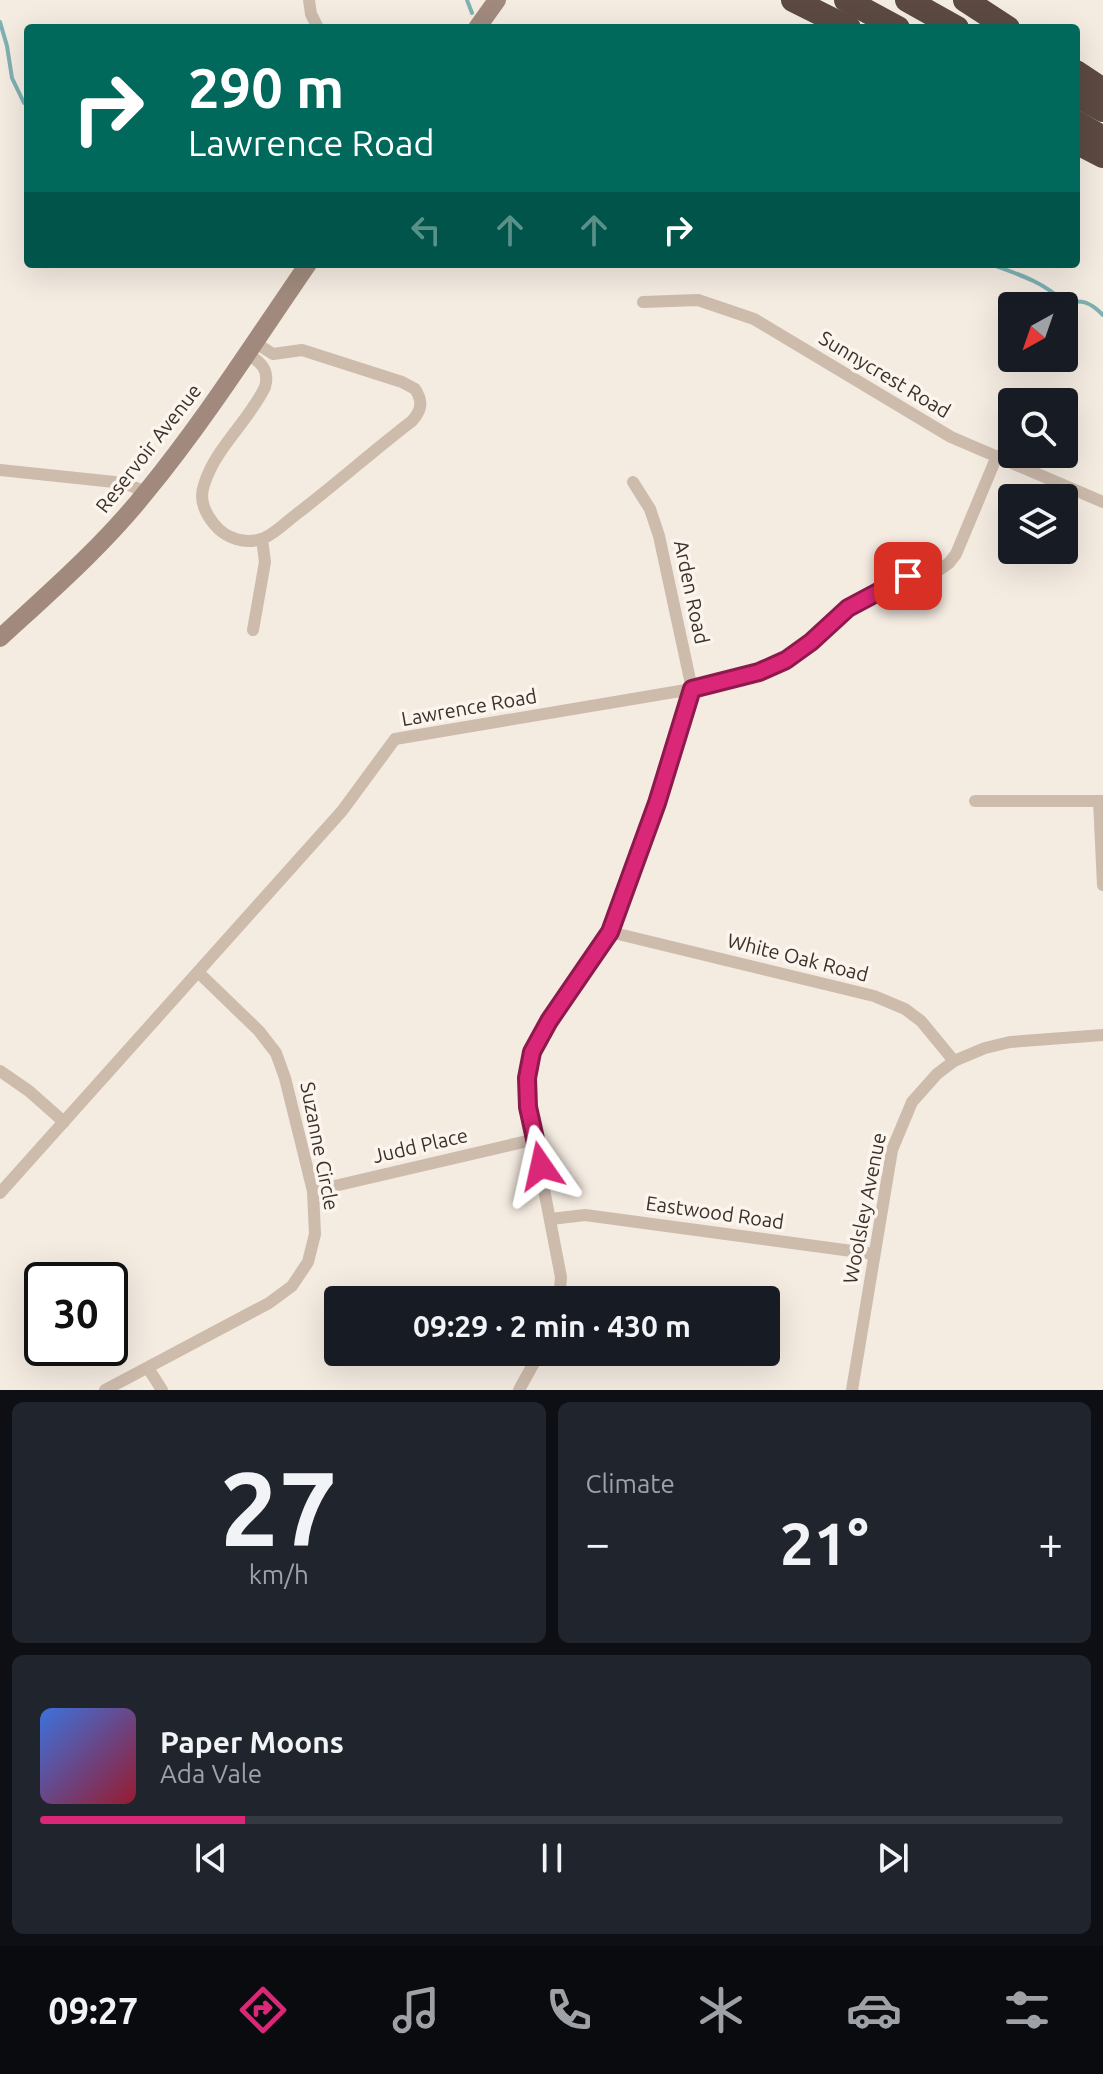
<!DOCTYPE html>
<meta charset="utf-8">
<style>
:root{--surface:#171b24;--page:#20242c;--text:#f1f3f6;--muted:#9ea1a6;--line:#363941;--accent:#db2777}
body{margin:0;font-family:Ubuntu,sans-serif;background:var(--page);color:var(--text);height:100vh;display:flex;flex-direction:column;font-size:30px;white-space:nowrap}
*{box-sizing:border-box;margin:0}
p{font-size:26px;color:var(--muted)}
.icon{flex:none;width:44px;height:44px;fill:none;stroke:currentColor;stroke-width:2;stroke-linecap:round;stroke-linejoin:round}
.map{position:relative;height:1390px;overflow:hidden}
.details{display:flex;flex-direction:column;gap:12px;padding:12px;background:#0d0f14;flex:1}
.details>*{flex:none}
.top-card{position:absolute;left:24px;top:24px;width:1056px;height:244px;border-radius:8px;box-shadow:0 8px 32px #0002;background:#00695c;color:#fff;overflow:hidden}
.needle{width:52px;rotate:220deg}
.fabs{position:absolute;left:998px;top:292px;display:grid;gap:16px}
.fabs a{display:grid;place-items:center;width:80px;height:80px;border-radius:8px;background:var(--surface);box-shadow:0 8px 32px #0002;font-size:40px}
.speed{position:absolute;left:24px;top:1262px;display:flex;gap:16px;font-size:40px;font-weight:700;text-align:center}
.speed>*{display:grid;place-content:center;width:104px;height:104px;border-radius:50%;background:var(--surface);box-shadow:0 8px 32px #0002;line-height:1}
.speed .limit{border:4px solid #111;border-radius:12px;background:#fff;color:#111}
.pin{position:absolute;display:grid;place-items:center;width:68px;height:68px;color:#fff;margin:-34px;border-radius:16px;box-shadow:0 4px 12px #0006}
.me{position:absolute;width:88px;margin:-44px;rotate:349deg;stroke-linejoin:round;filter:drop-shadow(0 0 6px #0008)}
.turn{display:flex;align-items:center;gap:28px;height:168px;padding:0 32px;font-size:36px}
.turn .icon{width:104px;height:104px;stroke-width:2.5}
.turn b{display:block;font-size:56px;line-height:68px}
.lanes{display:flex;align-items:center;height:76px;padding:0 32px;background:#0003;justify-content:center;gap:40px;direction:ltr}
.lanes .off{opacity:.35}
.big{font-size:60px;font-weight:700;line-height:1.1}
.details .widget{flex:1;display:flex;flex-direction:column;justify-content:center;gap:12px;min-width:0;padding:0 28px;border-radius:12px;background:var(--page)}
.details .dial{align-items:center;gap:0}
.dial b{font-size:104px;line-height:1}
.song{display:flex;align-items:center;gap:24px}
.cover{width:96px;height:96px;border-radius:12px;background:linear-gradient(135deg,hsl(220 70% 55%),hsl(350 70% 35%))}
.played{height:8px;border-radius:4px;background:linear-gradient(90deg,var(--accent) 20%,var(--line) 20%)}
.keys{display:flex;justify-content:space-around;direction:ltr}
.heat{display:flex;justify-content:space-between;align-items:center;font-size:44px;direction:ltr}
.details .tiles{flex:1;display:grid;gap:12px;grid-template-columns:1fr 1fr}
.widget:last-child{grid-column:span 2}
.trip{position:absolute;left:324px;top:1286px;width:456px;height:80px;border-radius:8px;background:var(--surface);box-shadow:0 8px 32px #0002;font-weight:700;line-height:80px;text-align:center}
.tabs{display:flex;height:128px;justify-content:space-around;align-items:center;background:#090b0e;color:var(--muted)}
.tabs .icon{width:56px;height:56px}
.tabs .active{color:var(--accent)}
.tabs b{font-size:36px;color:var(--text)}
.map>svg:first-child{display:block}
</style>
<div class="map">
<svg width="1103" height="1390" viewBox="0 0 1103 1390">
<rect width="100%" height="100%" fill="#f4ebe1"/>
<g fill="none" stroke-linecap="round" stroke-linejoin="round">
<g stroke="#7fb0b2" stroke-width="4">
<polyline points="467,0 472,13"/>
<polyline points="0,22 7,46 12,78 24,103"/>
<path d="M990,264C1018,274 1044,282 1065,303C1082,299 1090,302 1103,315"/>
</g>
<g stroke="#cdbbac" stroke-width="12">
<polyline points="309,0 311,14 318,28"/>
<polyline points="643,302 698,300 754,319 951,437 1103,502"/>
<path d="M247,353C260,362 270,369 265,387C249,421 215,448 204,485C199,499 205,513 214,524C226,539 246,545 264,538C276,533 287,521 298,513C337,483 373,451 412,421C422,410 423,401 415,389L402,382L302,350L273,354L254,342"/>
<polyline points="0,470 124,483 146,492"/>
<polyline points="253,630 265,562 262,539"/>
<polyline points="975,801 1103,801"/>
<polyline points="1099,801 1103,885"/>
<polyline points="610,932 874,996 905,1009 921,1021 954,1061"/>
<polyline points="0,1071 29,1091 64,1122"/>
<polyline points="313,1191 536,1139"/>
<polyline points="0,1193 342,811 395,739 692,689 759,672 786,660 811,642 848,608 908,576 939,570 949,563 956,554 997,456"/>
<polyline points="551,1219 585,1215 874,1254"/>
<polyline points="559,1300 561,1277 528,1107 527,1078 532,1052 549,1021 610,932 657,803 692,689 659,536 650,509 633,482"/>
<polyline points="148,1368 162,1390"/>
<polyline points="105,1390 269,1303 292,1286 308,1262 315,1234 313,1191 285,1078 276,1053 259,1031 198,972"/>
<polyline points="519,1390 540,1352"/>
<polyline points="852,1390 892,1150 912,1102 937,1074 954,1061 985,1048 1010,1042 1103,1035"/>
</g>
<g stroke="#a18a7d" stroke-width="18">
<polyline points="477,28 497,0"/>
<path d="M0,638C50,592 103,546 146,492C205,420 255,341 308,264"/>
</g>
<g stroke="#5c4a42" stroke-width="24">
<polyline points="793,0 849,28"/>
<polyline points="846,0 898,28"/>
<polyline points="907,0 957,28"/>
<polyline points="965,0 1008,28"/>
<polyline points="1076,72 1103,90"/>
<polyline points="1076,95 1103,110"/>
<polyline points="1076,122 1103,138"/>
<polyline points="1076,142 1103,156"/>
</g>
</g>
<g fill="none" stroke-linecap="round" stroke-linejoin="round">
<g stroke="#8e194d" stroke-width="20">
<polyline id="route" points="541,1166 528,1107 527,1078 532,1052 549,1021 610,932 657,803 692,689 759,672 786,660 811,642 848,608 908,576"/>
</g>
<use href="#route" stroke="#db2777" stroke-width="14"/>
</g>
<g text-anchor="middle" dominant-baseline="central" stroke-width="7" stroke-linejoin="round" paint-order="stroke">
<g font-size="20" fill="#3b302b" stroke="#fbf5ee">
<text transform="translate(885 374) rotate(31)">Sunnycrest Road</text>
<text transform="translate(148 448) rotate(-52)">Reservoir Avenue</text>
<text transform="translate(692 592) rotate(78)">Arden Road</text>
<text transform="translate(469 707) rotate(-10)">Lawrence Road</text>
<text transform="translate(798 957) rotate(14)">White Oak Road</text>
<text transform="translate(420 1145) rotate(-13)">Judd Place</text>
<text transform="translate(320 1146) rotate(79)">Suzanne Circle</text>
<text transform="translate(864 1208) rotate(-79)">Woolsley Avenue</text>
<text transform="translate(715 1212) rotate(8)">Eastwood Road</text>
</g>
</g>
</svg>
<div class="fabs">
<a><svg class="needle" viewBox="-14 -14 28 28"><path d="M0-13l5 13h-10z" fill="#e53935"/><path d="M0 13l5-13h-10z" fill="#9ea1a6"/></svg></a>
<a><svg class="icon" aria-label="search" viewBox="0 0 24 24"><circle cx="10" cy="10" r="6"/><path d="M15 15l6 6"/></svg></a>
<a><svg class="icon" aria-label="layers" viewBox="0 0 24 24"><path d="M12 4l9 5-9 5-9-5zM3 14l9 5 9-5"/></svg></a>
</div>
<div class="speed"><div class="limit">30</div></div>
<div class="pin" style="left:908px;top:576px;background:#d93025"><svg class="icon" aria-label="arrive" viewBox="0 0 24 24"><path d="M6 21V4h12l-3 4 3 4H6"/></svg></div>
<svg class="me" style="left:541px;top:1166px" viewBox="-20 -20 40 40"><path d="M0-17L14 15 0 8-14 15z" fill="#db2777" stroke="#fff" stroke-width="4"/></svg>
<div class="trip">09:29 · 2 min · 430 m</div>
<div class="top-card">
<div class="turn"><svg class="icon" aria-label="right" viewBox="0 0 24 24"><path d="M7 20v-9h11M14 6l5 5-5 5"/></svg><div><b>290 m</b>Lawrence Road</div></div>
<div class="lanes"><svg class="icon off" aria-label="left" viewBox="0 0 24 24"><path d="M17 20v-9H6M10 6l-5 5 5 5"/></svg><svg class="icon off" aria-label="ahead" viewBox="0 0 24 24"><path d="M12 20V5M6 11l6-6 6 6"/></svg><svg class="icon off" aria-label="ahead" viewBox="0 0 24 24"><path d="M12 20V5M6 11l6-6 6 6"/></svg><svg class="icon" aria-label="right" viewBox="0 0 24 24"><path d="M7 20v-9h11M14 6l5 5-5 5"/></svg></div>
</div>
</div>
<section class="details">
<div class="tiles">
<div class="widget dial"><b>27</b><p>km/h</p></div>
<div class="widget"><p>Climate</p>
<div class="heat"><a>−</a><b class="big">21°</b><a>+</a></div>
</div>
<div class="widget">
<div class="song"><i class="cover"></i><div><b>Paper Moons</b><p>Ada Vale</p></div></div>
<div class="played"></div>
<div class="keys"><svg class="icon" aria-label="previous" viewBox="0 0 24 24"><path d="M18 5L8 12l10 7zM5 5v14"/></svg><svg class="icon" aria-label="pause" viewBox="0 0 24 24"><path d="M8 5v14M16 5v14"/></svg><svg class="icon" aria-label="next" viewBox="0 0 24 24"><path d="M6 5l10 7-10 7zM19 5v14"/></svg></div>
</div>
</div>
</section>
<nav class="tabs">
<b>09:27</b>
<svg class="icon active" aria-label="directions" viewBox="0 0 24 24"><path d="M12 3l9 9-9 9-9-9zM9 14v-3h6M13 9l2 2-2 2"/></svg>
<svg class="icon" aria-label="music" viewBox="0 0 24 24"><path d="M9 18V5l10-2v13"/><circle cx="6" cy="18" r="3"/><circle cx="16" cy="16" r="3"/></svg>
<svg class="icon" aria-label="phone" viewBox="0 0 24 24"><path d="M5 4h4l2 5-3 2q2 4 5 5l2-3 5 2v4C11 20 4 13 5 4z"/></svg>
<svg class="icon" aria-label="climate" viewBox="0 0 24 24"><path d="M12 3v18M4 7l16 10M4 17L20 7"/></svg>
<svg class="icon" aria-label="car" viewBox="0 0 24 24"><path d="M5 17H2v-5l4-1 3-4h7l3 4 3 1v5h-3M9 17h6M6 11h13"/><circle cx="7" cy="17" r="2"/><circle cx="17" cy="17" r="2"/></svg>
<svg class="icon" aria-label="filters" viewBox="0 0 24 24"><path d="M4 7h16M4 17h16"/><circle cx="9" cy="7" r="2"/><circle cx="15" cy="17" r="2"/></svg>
</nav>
